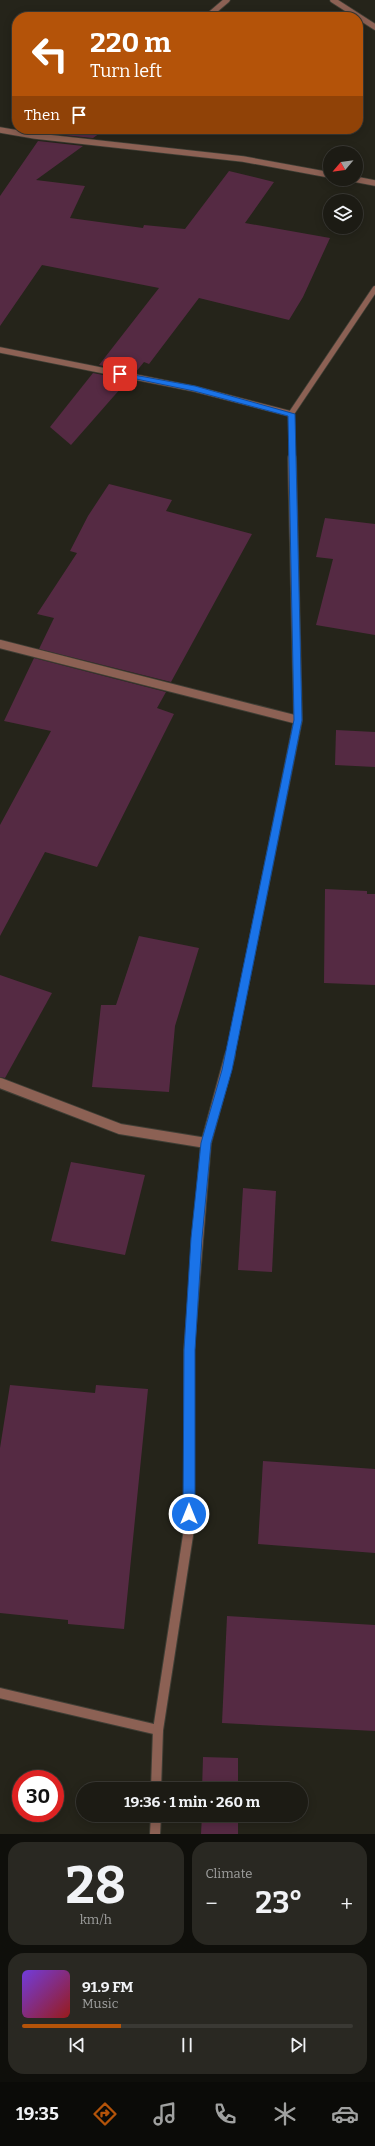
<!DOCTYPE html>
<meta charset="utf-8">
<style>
:root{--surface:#1c1b14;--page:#292822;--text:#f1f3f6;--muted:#a0a1a0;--line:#3a3934;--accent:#b45309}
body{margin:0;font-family:Bitter,serif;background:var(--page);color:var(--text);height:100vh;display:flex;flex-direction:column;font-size:15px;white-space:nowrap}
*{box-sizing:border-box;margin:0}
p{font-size:13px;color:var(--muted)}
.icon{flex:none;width:22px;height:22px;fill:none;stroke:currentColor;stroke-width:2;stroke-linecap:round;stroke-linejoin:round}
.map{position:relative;height:1834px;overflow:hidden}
.drawer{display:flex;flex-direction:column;gap:8px;padding:8px;background:#0f0f0b;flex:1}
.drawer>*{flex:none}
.top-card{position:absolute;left:12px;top:12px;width:351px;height:122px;border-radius:16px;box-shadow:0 2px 10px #0003,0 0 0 1px var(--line);background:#b45309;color:#fff;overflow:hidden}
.needle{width:26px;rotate:241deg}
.tools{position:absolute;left:323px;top:146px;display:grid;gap:8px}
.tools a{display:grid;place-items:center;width:40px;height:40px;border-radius:50%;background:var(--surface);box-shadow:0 2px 10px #0003,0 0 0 1px var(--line);font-size:20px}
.speed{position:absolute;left:12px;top:1770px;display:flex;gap:8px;font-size:20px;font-weight:700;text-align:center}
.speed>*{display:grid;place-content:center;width:52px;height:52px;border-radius:50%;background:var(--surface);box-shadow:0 2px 10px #0003,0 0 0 1px var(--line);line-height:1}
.speed .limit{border:6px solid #d22;background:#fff;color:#111}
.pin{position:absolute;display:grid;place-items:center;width:34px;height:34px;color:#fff;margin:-17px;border-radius:8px;box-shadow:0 2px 6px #0006}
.me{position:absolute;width:44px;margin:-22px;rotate:0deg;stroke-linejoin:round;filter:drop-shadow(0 0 3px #0008)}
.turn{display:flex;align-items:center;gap:14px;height:84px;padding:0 12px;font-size:18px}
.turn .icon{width:52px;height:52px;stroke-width:2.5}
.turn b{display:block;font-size:28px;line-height:34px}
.then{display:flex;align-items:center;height:38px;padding:0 12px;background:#0003;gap:8px;font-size:15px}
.big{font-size:30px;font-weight:700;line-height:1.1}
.drawer .tile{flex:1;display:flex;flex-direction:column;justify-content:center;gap:6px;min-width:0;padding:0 14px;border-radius:16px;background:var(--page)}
.drawer .dial{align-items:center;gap:0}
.dial b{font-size:52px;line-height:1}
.song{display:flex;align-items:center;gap:12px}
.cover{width:48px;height:48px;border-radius:6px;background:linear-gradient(135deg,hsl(260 70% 55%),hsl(0 70% 35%))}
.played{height:4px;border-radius:2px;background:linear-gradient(90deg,var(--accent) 30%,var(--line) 30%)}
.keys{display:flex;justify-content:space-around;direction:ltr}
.heat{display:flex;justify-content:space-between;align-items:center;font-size:22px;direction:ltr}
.drawer .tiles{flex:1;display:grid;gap:8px;grid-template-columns:1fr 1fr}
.tile:last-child{grid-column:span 2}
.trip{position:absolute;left:76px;top:1782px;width:232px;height:40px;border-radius:20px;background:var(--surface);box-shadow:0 2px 10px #0003,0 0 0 1px var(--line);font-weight:700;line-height:40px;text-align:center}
.dock{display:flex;height:64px;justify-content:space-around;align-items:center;background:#0b0b08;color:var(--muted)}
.dock .icon{width:28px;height:28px}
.dock .current{color:var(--accent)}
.dock b{font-size:18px;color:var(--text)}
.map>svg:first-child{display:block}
</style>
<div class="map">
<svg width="375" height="1834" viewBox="0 0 375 1834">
<rect width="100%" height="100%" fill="#25241a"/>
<g fill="#552a43">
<polygon points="46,129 106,129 93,138 43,133"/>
<polygon points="38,141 83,146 36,180 85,186 70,218 143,228 144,225 185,229 229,171 274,182 245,223 330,238 303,297 289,320 199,298 149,364 144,362 135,373 99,365 159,288 42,265 0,326 0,196"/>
<polygon points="93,373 128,380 71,445 50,427"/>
<polygon points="109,484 172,500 166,511 252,534 171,682 39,649 54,618 37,614 77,553 70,551 88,516"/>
<polygon points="325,518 375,524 375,635 316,625 333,559 316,557"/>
<polygon points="34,658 166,692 157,708 174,714 97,867 45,852 0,936 0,825 51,731 4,721"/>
<polygon points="336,730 375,732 375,767 335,765"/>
<polygon points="325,889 367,891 367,894 375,894 375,985 324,983"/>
<polygon points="139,936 199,948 175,1026 169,1092 92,1087 101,1005 116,1005"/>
<polygon points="0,975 52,993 5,1078 0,1077"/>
<polygon points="71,1162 145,1175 125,1255 51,1241"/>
<polygon points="243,1188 276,1191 272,1272 238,1270"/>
<polygon points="10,1385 95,1393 96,1385 148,1389 124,1629 68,1624 68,1620 0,1613 0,1448"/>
<polygon points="263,1461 375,1469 375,1553 258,1544"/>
<polygon points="227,1616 375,1625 375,1731 222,1723"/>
<polygon points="203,1757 238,1758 238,1789 202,1789"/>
<polygon points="202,1815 238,1815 238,1834 201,1834"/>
</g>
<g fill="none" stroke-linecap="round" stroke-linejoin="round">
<g stroke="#3f3e35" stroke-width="7">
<g id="minor-far2">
<polyline points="333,0 375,27"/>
<polyline points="207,17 227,0"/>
<polyline points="0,130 35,136 243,159 330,175"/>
<polyline points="354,179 375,183"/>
<polyline points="0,350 195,389 291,414"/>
<polyline points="292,459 291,414 375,289"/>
</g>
</g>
<g stroke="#3f3e35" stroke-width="10">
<g id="minor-far1">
<polyline points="0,644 298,720"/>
<polyline points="230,1056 298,720 292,458"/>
</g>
</g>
<g stroke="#3f3e35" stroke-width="12">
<g id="minor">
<polyline points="0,1083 120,1129 206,1143"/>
<polyline points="0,1693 158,1730"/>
<polyline points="156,1789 158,1730 189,1529 189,1350 206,1143 230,1055"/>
<polyline points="155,1834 156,1815"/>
</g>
</g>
<use href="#minor-far2" stroke="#8c6154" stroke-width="5.5"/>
<use href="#minor-far1" stroke="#8c6154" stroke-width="8"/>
<use href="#minor" stroke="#8c6154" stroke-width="10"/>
</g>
<polygon fill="#1a73e8" stroke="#114b97" points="117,372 195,386 295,414 302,720 232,1070 211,1143 202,1238 195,1350 195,1514 193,1518 189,1519 185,1518 183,1514 184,1350 191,1238 201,1143 222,1070 294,720 288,416 194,391 117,375"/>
</svg>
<div class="tools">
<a><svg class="needle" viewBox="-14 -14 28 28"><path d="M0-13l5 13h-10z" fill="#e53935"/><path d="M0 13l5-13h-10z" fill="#a0a1a0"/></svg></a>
<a><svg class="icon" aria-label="layers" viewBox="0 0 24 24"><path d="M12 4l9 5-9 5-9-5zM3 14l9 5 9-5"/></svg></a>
</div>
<div class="speed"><div class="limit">30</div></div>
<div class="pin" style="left:120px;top:374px;background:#d93025"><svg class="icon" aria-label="arrive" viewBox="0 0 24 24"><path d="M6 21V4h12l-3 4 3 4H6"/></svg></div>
<svg class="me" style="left:189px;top:1514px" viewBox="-20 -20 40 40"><circle r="17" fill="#1a73e8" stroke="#fff" stroke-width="3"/><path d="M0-11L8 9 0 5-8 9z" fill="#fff"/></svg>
<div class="trip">19:36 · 1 min · 260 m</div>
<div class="top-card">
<div class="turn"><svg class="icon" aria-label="left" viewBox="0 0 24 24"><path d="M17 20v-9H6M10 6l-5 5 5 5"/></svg><div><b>220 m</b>Turn left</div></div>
<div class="then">Then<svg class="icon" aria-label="arrive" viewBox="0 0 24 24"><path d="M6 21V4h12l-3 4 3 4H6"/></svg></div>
</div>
</div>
<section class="drawer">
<div class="tiles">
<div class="tile dial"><b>28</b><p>km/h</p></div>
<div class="tile"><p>Climate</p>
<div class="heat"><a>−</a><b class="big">23°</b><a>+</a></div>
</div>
<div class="tile">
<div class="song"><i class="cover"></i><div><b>91.9 FM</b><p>Music</p></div></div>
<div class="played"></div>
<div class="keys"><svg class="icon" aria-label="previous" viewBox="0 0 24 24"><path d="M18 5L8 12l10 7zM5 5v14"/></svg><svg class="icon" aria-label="pause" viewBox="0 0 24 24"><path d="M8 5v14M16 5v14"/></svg><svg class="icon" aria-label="next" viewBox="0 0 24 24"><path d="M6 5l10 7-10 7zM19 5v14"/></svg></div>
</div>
</div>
</section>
<nav class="dock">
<b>19:35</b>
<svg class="icon current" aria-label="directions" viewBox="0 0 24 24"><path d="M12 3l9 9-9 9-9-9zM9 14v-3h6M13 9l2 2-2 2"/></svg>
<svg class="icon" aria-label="music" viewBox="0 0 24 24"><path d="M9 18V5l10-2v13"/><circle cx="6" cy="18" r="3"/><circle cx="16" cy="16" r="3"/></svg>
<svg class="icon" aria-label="phone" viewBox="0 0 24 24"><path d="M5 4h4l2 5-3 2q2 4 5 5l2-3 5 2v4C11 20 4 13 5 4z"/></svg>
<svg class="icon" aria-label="climate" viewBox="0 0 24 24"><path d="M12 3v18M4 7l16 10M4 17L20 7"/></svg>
<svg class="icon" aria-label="car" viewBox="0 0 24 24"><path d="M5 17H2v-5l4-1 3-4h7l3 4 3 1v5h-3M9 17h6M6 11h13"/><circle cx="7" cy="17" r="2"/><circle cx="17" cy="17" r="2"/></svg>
</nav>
